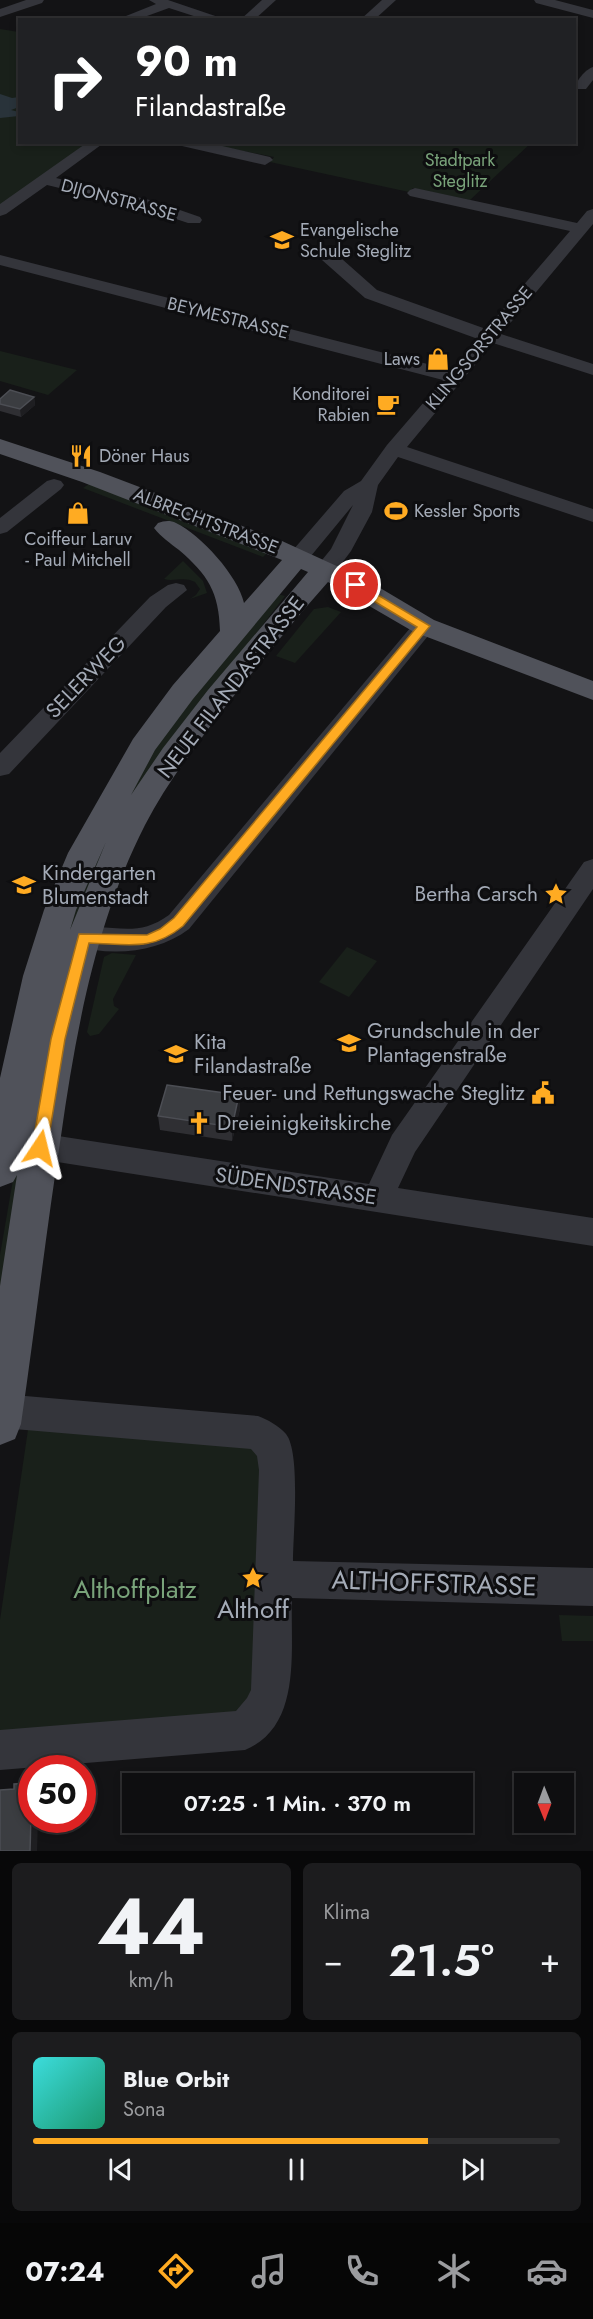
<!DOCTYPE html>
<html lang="de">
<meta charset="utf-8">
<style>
:root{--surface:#0e0e10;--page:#1c1c1e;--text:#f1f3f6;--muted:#9b9c9f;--line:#2e2e30;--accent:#ffab22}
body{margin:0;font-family:Jost,sans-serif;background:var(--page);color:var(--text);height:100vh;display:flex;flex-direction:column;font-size:22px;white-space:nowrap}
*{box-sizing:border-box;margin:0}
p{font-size:20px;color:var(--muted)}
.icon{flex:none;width:33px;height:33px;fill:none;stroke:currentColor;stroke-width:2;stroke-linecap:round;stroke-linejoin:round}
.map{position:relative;height:1851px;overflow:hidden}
.drawer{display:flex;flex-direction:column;gap:12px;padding:12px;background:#080809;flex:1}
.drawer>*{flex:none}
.guide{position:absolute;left:18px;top:18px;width:558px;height:126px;border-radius:0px;box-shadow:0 3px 9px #0003,0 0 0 2px var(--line);background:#202124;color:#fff;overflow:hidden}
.needle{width:39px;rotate:179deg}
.controls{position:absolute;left:514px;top:1773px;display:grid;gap:12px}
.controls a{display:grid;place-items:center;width:60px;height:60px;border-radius:0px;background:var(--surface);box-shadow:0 3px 9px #0003,0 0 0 2px var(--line);font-size:30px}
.speed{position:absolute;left:18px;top:1755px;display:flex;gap:12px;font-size:30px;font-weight:700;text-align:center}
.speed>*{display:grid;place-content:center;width:78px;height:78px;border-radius:50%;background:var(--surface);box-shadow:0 3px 9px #0003,0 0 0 2px var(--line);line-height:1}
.speed .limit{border:9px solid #d22;background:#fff;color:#111}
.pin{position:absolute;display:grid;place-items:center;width:51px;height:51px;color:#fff;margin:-26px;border:3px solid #fff;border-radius:50%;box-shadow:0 2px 6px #0007}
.me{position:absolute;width:66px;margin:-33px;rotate:10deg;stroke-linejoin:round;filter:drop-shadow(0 0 4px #0008)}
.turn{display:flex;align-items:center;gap:21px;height:126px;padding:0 18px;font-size:27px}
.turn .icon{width:78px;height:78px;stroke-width:2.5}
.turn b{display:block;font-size:42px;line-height:51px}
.big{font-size:45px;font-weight:600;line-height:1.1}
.drawer .widget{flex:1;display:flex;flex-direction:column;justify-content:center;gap:9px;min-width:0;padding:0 21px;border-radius:9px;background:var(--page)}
.drawer .dial{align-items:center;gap:0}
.dial b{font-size:78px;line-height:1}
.song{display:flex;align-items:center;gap:18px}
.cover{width:72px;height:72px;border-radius:9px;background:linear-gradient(135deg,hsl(180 70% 55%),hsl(160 70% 35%))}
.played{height:6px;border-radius:3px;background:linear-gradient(90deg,var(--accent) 75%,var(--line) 75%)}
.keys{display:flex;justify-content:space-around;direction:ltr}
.heat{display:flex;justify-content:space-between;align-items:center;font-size:33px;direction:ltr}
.drawer .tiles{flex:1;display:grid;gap:12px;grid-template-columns:1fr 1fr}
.widget:last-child{grid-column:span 2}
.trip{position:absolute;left:122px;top:1773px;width:351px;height:60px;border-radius:0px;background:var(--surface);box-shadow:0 3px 9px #0003,0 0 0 2px var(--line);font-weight:600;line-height:60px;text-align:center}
.dock{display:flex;height:96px;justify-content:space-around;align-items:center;background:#060606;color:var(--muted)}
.dock .icon{width:42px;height:42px}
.dock .on{color:var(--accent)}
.dock b{font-size:27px;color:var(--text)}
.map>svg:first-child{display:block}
</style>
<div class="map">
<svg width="593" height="1851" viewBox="0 0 593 1851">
<rect width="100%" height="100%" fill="#131315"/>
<g fill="#19201a">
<polygon points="0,29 19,32 20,142 92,143 0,206"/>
<polygon points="202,143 531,143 470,200 413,188 409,192 270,162 274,157"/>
<polygon points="0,351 77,370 48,395 0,381"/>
<polygon points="89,484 268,552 263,557 83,488"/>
<path d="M183,561L203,581L207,593L190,599L196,595L200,589L195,582C184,576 174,582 164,579Z"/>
<polygon points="278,594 285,596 232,665 72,947 69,923 127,791 172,722"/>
<polygon points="328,607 341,612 295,663 276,656 314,609"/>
<polygon points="347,947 377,961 349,997 319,982"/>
<polygon points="112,953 136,955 113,999 114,1006 119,1009 99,1034 90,1036 87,1032 104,957"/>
<polygon points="15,1168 18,1168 0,1334 0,1255"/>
<polygon points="29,1423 265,1448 259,1694 247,1711 0,1736 0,1620"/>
<polygon points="559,1615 593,1616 593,1641 562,1641"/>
</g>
<polygon fill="#29333a" points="0,94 12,98 19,97 19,107 11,110 19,112 19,116 0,118"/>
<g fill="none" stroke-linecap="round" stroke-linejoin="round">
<g fill="#34353b" fill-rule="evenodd">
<polygon points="26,0 44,0 42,3 0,17 0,9"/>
<polygon points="149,0 168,0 227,20 206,20 169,8 136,20 116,20 156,4"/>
<polygon points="262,0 276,0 254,20 240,20"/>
<polygon points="382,0 396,0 374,20 360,20"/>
<polygon points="534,0 555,0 593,10 593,18 536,3"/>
<path d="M593,67V80L586,89H576C574,82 586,69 593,67Z"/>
<polygon points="88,142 105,142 56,178 154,201 200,217 202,220 200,223 188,223 143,208 47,185 6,214 0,216 0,204"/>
<polygon points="175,142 205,142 270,157 273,160 265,165 182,146"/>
<polygon points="415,188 577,223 587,211 593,209 593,224 501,334 593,364 593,375 493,343 407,447 593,509 593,522 398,457 378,485 372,512 351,551 333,575 325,576 317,575 314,570 331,549 353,505 306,562 298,563 290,562 287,557 344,491 361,481 387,445 443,380 0,265 0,255 451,370 478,339 365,298 322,260 324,256 330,255 342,259 377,290 486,329 570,231 410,196 407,193 410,190"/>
<polygon points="54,479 61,481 64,485 61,489 7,532 0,534 0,518 47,481"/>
<polygon points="176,583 184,585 187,590 166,607 9,774 0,776 0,753 150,597 168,585"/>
<path d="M424,619L432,621L435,626L432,631L189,929C157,953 111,957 73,945L69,938L73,931C109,919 132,942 169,915L416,621Z"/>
<polygon points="593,859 593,889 415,1152 398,1188 593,1218 593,1246 0,1153 0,1127 369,1184 392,1135 584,862"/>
<path d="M2,1394L258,1416C268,1420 278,1425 286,1434C301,1453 293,1534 293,1561L593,1568V1606L292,1598C290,1649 303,1726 245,1750L0,1770V1730L236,1711L247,1698L251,1690L259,1470L257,1456L251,1449L2,1428L0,1427V1395Z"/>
</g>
<path fill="#50525a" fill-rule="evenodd" d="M0,439L100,472L282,541L365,579L434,620L593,681V700L414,632L328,582C288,627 251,674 214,721C189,755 164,788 145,825C96,921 76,1030 61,1136C46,1232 35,1328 21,1424L15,1439L0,1445V1286L17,1175L13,1182L0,1187V1078L23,976L44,910L68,853L133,739L173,685L220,631C219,592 208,575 179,550C170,543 161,537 154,528L158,523C164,521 170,520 176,523C201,535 238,576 244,603L282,560L82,482L0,454ZM301,569L308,572L208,690L163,748L131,795L155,750L193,699ZM106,842L70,930L76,910Z"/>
</g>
<g fill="#2f2f33">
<polygon points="34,397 35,405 21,417 0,411 0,399"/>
<polygon points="239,1095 240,1109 232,1141 160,1130 158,1116"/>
</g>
<g fill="#1e1e21">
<polygon points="34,397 35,405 21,417 20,409"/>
<polygon points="239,1095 240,1109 232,1141 232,1127"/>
<polygon points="32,1820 38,1820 37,1851 30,1851"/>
</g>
<g fill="#3b3d41" stroke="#4c4e54" stroke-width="1.5">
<polygon points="10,390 34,397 20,409 0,404 0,399"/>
<polygon points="167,1085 239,1095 232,1127 158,1116"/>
<polygon points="32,1783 30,1851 0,1851 0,1790 14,1789 14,1784"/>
</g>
<path fill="#ffab22" stroke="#a66f16" stroke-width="1.5" d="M356,582L430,626L183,926C151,952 128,944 89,943L65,1039L47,1148L45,1153L40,1155L34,1153L32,1148L51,1039L79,934L147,935L160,929L174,918L417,627L352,588V583Z"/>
<defs>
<g id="school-bare" transform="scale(1.8)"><path d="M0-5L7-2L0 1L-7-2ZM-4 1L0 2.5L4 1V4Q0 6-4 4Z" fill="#ffab22" stroke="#0e0e10" stroke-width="2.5" paint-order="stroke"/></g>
<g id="shop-bare" transform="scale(1.8)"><path d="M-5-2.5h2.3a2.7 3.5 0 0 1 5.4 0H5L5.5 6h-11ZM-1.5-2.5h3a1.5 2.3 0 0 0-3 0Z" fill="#ffab22" stroke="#0e0e10" stroke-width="2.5" paint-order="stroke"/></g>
<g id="cafe-bare" transform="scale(1.8)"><path d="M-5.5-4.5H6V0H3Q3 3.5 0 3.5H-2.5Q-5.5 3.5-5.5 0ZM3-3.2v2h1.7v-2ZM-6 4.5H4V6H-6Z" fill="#ffab22" stroke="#0e0e10" stroke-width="2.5" paint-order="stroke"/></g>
<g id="restaurant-bare" transform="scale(1.8)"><path d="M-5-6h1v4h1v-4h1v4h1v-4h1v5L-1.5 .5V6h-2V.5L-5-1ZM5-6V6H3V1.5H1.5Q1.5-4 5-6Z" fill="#ffab22" stroke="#0e0e10" stroke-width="2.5" paint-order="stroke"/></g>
<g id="stadium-bare" transform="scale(1.8)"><path d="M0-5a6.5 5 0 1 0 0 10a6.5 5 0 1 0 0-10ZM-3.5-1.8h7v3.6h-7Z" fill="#ffab22" stroke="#0e0e10" stroke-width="2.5" paint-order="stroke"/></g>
<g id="sight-bare" transform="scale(1.8)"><path d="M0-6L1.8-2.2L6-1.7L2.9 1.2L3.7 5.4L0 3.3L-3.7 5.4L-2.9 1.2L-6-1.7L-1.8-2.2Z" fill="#ffab22" stroke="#0e0e10" stroke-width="2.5" paint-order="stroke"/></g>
<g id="civic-bare" transform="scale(1.8)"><path d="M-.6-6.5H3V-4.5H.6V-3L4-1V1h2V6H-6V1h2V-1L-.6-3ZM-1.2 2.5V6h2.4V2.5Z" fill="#ffab22" stroke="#0e0e10" stroke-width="2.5" paint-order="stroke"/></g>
<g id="church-bare" transform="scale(1.8)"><path d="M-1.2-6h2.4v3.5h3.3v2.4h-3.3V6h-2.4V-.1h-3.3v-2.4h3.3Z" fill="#ffab22" stroke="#0e0e10" stroke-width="2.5" paint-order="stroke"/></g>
</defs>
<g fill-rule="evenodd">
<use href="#school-bare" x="282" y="240"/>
<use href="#shop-bare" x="438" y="359"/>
<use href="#cafe-bare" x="388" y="404"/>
<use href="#restaurant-bare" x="81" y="456"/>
<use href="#stadium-bare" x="396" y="511"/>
<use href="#shop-bare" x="78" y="513"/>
<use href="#school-bare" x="24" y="885"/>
<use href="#sight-bare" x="556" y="894"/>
<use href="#school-bare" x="349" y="1043"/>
<use href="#school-bare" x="176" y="1054"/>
<use href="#civic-bare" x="543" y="1093"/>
<use href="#church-bare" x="199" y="1123"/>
<use href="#sight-bare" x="253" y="1578"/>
</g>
<g text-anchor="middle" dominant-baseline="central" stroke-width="6" stroke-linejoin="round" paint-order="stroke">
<g font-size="18" fill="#79a37a" stroke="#0e0e10">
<text x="460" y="160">Stadtpark<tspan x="460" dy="21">Steglitz</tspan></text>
</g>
<g font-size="18" fill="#a4abb7" stroke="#0e0e10">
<text transform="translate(119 200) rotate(15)">DIJONSTRASSE</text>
<text transform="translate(228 318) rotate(14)">BEYMESTRASSE</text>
<text transform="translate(479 348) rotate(-50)">KLINGSORSTRASSE</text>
<text transform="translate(206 521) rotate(21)">ALBRECHTSTRASSE</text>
</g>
<g font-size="18" fill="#a4abb7" stroke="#0e0e10" text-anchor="start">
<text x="300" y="230">Evangelische<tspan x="300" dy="21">Schule Steglitz</tspan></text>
<text x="420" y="359" text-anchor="end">Laws</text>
<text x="370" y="394" text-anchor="end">Konditorei<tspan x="370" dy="21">Rabien</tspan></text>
<text x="99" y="456">Döner Haus</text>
<text x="414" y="511">Kessler Sports</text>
<text x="78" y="539" text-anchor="middle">Coiffeur Laruv<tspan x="78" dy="21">- Paul Mitchell</tspan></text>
</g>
<g font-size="21" fill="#a4abb7" stroke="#0e0e10">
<text transform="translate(86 677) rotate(-46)">SELERWEG</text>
<text transform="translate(231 687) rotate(-52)">NEUE FILANDASTRASSE</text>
<text transform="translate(296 1186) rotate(8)">SÜDENDSTRASSE</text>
</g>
<g font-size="21" fill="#a4abb7" stroke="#0e0e10" text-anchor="start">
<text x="42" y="873">Kindergarten<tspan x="42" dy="24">Blumenstadt</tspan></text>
<text x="538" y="894" text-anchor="end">Bertha Carsch</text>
<text x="367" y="1031">Grundschule in der<tspan x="367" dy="24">Plantagenstraße</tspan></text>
<text x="194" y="1042">Kita<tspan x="194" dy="24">Filandastraße</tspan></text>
<text x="525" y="1093" text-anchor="end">Feuer- und Rettungswache Steglitz</text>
<text x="217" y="1123">Dreieinigkeitskirche</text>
</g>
<g font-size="26" fill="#a4abb7" stroke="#0e0e10">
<text transform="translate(434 1583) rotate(2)">ALTHOFFSTRASSE</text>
</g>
<g font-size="26" fill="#79a37a" stroke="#0e0e10">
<text x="135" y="1589">Althoffplatz</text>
</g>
<g font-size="26" fill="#a4abb7" stroke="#0e0e10">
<text x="253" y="1609">Althoff</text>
</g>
</g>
</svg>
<div class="controls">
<a><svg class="needle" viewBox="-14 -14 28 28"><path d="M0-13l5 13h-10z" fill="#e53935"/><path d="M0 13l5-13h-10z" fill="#9b9c9f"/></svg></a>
</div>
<div class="speed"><div class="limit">50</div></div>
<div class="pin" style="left:356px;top:585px;background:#d93025"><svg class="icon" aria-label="arrive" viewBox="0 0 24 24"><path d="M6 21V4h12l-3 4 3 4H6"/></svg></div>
<svg class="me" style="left:40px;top:1148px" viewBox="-20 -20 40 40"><path d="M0-17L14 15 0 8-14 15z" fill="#ffab22" stroke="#fff" stroke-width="4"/></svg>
<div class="trip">07:25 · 1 Min. · 370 m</div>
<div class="guide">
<div class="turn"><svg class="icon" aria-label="right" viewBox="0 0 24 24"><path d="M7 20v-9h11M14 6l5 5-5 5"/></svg><div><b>90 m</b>Filandastraße</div></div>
</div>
</div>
<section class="drawer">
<div class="tiles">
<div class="widget dial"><b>44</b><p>km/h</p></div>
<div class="widget"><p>Klima</p>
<div class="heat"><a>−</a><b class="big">21.5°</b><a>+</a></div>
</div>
<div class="widget">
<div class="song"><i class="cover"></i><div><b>Blue Orbit</b><p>Sona</p></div></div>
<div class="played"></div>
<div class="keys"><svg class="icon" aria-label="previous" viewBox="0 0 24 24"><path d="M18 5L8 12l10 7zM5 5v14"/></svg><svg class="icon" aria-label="pause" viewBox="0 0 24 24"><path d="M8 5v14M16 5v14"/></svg><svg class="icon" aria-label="next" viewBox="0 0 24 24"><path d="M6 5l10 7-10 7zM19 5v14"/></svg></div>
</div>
</div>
</section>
<nav class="dock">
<b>07:24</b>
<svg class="icon on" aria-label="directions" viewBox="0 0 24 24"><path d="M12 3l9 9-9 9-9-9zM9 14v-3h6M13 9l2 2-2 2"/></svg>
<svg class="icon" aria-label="music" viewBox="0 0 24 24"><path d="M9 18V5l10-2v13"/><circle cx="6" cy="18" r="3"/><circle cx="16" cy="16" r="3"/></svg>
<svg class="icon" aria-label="phone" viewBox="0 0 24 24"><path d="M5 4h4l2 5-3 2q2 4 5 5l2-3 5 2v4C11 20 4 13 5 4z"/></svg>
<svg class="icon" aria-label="climate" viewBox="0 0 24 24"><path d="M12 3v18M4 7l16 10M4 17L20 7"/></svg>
<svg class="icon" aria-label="car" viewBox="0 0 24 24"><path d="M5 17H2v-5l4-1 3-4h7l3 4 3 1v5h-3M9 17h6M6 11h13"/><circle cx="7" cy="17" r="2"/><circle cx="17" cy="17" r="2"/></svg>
</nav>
